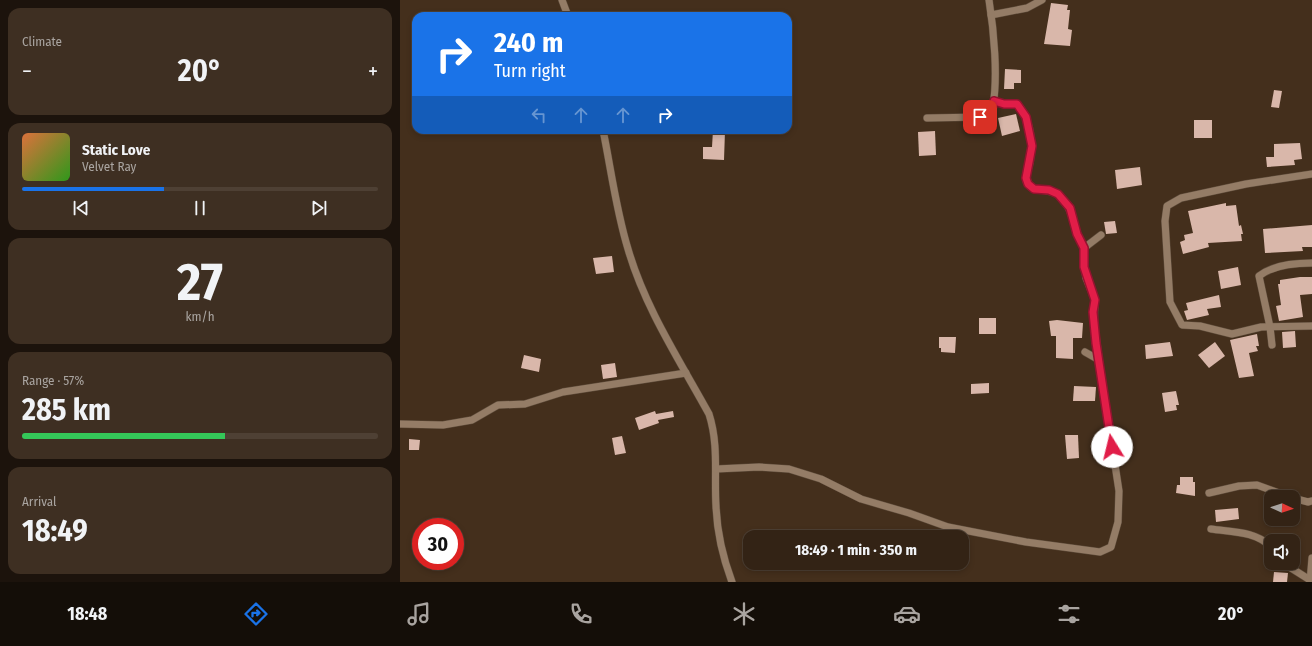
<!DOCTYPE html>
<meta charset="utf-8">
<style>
:root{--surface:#332315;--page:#3e2f22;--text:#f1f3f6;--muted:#a9a4a0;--line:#4e4034;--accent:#1a73e8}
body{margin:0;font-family:"Fira Sans Condensed",sans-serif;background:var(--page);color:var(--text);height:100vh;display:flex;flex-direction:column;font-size:15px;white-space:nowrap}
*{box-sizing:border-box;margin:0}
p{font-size:13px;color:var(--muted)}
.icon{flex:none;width:22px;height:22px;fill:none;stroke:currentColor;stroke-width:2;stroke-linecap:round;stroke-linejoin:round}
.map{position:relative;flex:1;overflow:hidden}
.drawer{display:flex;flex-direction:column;gap:8px;padding:8px;background:#1c130c;width:400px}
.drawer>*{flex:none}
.top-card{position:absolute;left:12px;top:12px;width:380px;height:122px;border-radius:12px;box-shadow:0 2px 6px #0003,0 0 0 1px var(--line);background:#1a73e8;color:#fff;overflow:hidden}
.needle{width:26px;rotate:93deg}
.controls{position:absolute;left:864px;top:490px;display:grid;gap:8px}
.controls a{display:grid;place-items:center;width:36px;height:36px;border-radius:8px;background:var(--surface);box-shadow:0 2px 6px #0003,0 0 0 1px var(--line);font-size:20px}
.speed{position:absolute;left:12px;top:518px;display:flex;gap:8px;font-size:20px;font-weight:700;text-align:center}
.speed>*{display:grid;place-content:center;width:52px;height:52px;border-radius:50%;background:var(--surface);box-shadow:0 2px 6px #0003,0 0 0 1px var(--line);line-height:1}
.speed .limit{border:6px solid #d22;background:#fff;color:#111}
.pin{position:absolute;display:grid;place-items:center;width:34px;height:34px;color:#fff;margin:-17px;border-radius:8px;box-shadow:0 2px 6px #0006}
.me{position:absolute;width:44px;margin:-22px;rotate:351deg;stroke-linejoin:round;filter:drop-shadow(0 0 3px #0008)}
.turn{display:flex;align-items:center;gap:14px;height:84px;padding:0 16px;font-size:18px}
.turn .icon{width:52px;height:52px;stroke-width:2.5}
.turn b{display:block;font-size:28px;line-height:34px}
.lanes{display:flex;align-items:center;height:38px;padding:0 16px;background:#0003;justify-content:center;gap:20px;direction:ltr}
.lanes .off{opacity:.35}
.big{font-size:30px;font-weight:700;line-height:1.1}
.drawer .card{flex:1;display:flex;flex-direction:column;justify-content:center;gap:6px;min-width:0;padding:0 14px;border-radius:12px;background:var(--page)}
.drawer .dial{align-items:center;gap:0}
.dial b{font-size:52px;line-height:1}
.song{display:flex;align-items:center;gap:12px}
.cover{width:48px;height:48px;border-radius:6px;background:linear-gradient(135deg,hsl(20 70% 55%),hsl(110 70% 35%))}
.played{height:4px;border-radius:2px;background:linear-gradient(90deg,var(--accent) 40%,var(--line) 40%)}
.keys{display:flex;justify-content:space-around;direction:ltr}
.heat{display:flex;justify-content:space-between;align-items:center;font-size:22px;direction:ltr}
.charge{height:6px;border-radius:3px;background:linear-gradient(90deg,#34c759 57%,var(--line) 0)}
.trip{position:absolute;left:343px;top:530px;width:226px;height:40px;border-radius:12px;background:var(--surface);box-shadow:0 2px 6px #0003,0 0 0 1px var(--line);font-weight:700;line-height:40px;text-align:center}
.dock{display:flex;height:64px;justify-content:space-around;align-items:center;background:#140e08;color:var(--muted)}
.dock .icon{width:28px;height:28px}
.dock .on{color:var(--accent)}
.dock b{font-size:18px;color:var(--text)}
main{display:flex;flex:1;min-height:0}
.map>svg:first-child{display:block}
</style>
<main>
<section class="drawer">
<div class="card"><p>Climate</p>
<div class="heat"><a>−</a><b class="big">20°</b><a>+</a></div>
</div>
<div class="card">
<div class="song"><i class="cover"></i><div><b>Static Love</b><p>Velvet Ray</p></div></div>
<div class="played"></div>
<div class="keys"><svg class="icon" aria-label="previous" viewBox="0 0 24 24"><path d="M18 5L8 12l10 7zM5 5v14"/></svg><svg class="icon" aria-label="pause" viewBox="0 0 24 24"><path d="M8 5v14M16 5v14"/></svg><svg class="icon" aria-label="next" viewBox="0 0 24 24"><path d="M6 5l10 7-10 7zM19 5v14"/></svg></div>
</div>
<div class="card dial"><b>27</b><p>km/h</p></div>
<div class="card"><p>Range · 57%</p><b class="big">285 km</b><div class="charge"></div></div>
<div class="card"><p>Arrival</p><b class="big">18:49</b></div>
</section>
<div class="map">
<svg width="912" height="582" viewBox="0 0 912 582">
<rect width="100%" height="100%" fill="#442f1c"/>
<g fill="#d9b7aa">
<polygon points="651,3 668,5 667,10 670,10 668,29 672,30 670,46 644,44"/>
<polygon points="605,69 621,70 621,83 614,83 614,89 604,89"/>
<polygon points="874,90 882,91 879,108 871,107"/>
<polygon points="616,114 620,131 602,136 598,118"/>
<rect x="794" y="120" width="18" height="18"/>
<polygon points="313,130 325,131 324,160 303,159 303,147 312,147"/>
<polygon points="535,131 536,155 519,156 518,132"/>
<polygon points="900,143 902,159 894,160 895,165 867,167 866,157 874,157 874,144"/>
<polygon points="740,167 742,185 717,189 715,170"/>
<polygon points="826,203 826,206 836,205 839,226 841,225 843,234 841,234 842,241 808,243 809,247 783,254 780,242 785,240 784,235 793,233 788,211"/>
<polygon points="715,221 717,233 706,234 704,222"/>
<polygon points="912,225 912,247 902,247 903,251 865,253 863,229"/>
<polygon points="212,256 214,272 196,274 193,258"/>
<polygon points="838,267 841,285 821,289 818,271"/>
<polygon points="900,277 912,277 912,294 900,295 903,317 879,321 876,306 881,305 878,284 880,284 880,280"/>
<polygon points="819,295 821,307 807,309 809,315 787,320 784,311 788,310 786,303"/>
<rect x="579" y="318" width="17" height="16"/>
<polygon points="657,320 683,323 682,338 673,338 673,359 656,358 656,336 651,336 649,321"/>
<polygon points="895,331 896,347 883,348 882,332"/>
<polygon points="857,334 859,346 856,346 858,351 849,353 854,376 839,378 830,340"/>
<polygon points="539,337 556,337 555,353 541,352 541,348 539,348"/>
<polygon points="770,342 773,356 746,359 745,345"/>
<polygon points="815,342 825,356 809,368 798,355"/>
<polygon points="124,355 141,359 139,372 121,368"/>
<polygon points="215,363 217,377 203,379 201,365"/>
<polygon points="589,383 589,393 571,394 571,384"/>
<polygon points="674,386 696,387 695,401 673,401"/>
<polygon points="776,391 779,405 776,405 777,410 765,412 762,393"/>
<polygon points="255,411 256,414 273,411 274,417 258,420 259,423 239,430 235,418"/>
<polygon points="665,435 678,435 679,458 667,459"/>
<polygon points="222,436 226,453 215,455 212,438"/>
<polygon points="9,439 20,440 19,450 9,450"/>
<polygon points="780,477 793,477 793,482 795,482 795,496 776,493 777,485 780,485"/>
<polygon points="838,508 839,519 816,522 815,510"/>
<polygon points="874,572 888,573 887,582 873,582"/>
</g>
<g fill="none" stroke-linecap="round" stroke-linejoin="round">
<g stroke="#5e4c3b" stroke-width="8">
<g id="minor">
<polyline points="162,0 168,16"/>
<polyline points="591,15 627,8 642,0"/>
<path d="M594,101L604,104H617C631,120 633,141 630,162C629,167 625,175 626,180C629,193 648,188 657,194C675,207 673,231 684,248"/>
<path d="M527,118L581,117L593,106C598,76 594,31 589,0"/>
<path d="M203,130C211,169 216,210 228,249C245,308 280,361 309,414C319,445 314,475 316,506C317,532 323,558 332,582"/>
<polyline points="912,174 846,184 781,198 767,206 765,221 770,302 782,325 800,326 832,334 861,327 912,326"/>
<path d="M872,345L870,327L859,276C873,265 894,263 912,263"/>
<polyline points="699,360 694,322 695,300 686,278 683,253 684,248 701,235"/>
<polyline points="0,424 43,425 72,420 98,405 125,404 163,392 286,373"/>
<polyline points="316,469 359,467 389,469 421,479 461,499 509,513 548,527 626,542 700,552 711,547 718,522 719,491 699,360 685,352"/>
<polyline points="809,493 839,486 857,485 890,497"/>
<polyline points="893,498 908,502 912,501"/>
<path d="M811,529C832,532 856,531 871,547"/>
<polyline points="886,563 891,568 910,580"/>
<polyline points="910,582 912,558"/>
</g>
</g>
<use href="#minor" stroke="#947c66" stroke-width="7"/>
</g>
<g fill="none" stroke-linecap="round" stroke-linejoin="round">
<g stroke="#92132f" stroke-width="10">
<polyline id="route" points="580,117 593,106 594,101 604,104 617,104 626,117 632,146 626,178 628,184 634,189 649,190 658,194 670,208 677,234 684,248 684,267 695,300 693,312 696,343 712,447"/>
</g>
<use href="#route" stroke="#e11d48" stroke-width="7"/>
</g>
</svg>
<div class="controls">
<a><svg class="needle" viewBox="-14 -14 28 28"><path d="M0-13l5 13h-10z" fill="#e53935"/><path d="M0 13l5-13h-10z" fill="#a9a4a0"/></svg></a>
<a><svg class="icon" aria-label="sound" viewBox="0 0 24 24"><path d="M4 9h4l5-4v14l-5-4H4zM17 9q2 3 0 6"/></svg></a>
</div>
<div class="speed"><div class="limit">30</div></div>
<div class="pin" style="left:580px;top:117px;background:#d93025"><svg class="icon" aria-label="arrive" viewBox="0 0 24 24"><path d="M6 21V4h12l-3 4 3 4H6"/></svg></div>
<svg class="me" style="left:712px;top:447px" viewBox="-20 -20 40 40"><circle r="19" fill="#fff"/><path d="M0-13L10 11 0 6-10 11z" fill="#e11d48"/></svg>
<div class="trip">18:49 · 1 min · 350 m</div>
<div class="top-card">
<div class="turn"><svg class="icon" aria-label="right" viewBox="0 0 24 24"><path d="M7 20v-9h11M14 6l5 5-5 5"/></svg><div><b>240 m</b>Turn right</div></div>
<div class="lanes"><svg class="icon off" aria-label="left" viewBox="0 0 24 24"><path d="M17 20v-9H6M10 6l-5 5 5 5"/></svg><svg class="icon off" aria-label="ahead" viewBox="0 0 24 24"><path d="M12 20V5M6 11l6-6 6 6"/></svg><svg class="icon off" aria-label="ahead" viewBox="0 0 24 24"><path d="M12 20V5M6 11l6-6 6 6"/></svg><svg class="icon" aria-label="right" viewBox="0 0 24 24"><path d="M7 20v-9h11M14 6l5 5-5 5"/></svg></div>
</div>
</div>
</main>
<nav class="dock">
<b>18:48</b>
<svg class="icon on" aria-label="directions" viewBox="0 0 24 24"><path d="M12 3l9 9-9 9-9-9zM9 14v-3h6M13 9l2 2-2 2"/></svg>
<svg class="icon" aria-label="music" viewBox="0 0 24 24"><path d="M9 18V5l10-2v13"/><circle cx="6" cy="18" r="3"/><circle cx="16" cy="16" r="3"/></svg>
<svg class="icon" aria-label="phone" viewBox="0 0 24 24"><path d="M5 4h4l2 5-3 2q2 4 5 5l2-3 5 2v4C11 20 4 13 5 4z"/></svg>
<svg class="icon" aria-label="climate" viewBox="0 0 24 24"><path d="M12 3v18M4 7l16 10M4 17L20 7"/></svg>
<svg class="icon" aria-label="car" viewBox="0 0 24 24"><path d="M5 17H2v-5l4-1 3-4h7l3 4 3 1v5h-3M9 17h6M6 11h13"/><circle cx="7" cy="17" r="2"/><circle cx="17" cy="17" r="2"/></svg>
<svg class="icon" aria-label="filters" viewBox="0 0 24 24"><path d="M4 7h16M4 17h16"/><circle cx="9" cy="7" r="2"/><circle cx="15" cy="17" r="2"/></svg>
<b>20°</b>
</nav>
